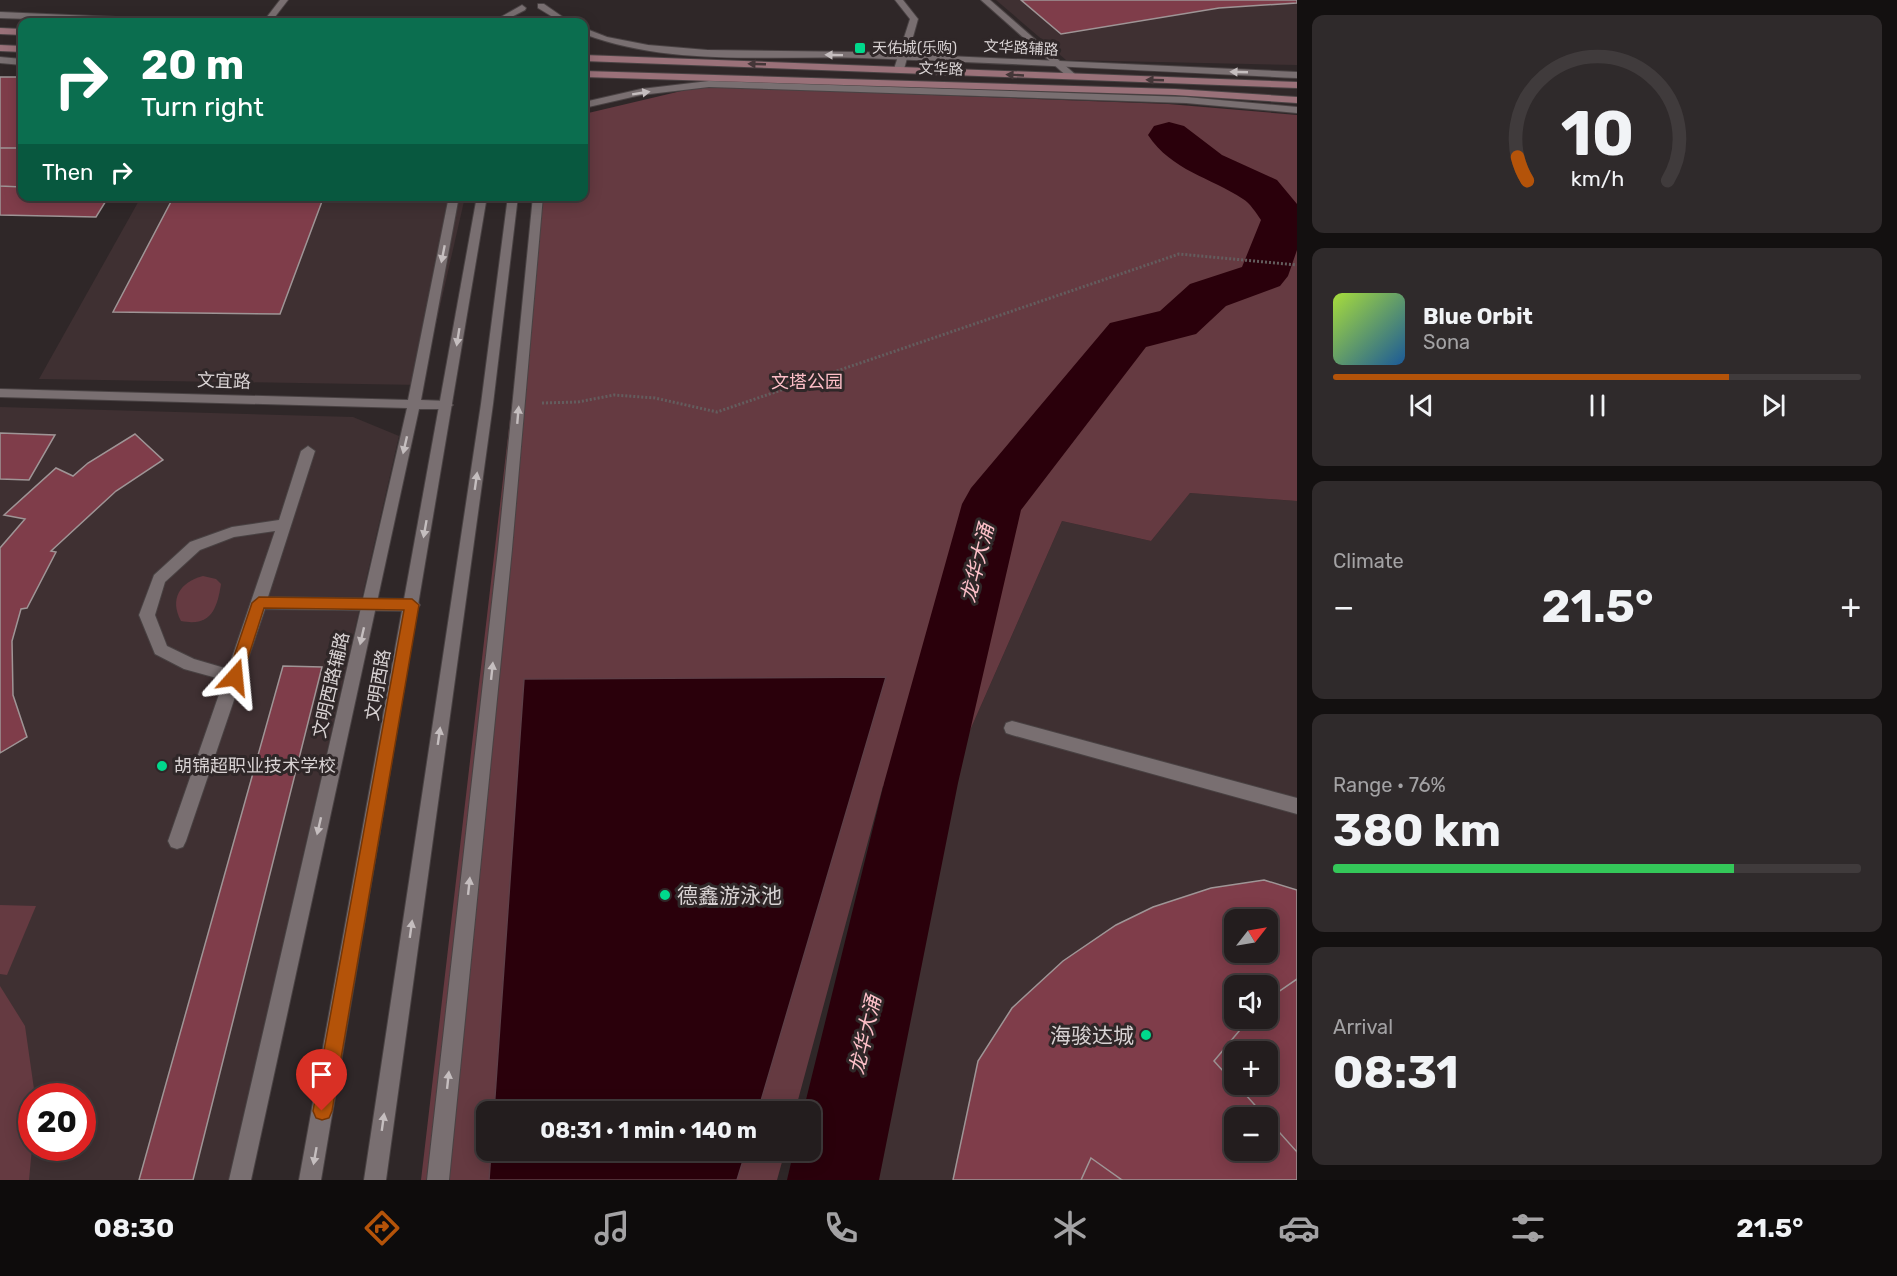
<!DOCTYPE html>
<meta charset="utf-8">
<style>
:root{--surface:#231d1e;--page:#2f2a2b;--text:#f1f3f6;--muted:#a3a2a4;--line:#403b3c;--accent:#b45309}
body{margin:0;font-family:Rubik,"Noto Sans SC",sans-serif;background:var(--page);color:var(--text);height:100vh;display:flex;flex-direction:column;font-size:22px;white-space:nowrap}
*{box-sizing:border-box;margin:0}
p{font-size:20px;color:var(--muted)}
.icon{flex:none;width:33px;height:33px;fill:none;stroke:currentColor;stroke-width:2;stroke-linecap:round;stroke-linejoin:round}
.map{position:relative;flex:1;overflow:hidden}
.side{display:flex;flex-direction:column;gap:15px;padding:15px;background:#131010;width:600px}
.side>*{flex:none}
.hud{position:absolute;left:18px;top:18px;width:570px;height:183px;border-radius:12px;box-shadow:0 3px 15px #0003,0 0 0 2px var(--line);background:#0b6e4f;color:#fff;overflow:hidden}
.needle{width:39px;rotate:59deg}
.fabs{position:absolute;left:1224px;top:909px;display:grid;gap:12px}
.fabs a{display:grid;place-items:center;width:54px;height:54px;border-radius:12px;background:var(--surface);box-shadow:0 3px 15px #0003,0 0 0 2px var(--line);font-size:30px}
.speed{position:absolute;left:18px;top:1083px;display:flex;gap:12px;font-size:30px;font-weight:700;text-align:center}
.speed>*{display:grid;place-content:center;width:78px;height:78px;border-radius:50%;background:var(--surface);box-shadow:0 3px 15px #0003,0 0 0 2px var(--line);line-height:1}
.speed .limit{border:9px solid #d22;background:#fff;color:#111}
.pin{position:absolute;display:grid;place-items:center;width:51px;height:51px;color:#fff;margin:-62px -26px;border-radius:50% 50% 50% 0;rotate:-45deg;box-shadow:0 0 6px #0007}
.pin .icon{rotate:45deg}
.me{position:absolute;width:66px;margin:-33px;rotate:18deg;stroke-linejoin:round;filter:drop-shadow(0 0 4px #0008)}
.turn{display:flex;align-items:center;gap:21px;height:126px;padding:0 24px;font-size:27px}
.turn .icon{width:78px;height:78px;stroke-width:2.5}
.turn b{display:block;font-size:42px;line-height:51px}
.then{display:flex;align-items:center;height:57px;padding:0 24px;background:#0003;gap:12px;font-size:22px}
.big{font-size:45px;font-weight:700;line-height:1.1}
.side .card{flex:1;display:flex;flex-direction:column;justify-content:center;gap:9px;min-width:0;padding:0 21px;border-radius:12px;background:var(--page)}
.side .dial{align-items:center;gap:0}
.dial svg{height:156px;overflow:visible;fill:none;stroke:var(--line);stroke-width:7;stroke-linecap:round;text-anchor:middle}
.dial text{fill:var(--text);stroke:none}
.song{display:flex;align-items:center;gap:18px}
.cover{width:72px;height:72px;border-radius:9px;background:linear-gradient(135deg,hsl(80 70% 55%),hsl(210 70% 35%))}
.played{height:6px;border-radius:3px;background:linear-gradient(90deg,var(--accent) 75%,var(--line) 75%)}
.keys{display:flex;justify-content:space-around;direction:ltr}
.heat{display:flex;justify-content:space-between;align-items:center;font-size:33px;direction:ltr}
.charge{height:9px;border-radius:4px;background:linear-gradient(90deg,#34c759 76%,var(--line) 0)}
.trip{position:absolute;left:476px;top:1101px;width:345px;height:60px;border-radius:12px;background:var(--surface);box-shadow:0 3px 15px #0003,0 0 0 2px var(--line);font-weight:700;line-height:60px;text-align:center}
.dock{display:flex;height:96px;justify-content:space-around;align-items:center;background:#0e0c0c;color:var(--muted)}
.dock .icon{width:42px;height:42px}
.dock .selected{color:var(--accent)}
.dock b{font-size:27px;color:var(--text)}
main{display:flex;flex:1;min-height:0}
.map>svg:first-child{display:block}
</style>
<main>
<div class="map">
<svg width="1297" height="1180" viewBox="0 0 1297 1180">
<rect width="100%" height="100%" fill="#2f2728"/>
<g fill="#3f3032" fill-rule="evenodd">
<polygon points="996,0 1297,0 1297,65 1066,60"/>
<polygon points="141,197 465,197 422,385 39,379"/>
<path d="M0,407L353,417L399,436L229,1180H0ZM32,1096H82V1148H32Z"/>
<path d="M1190,493L1297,501V1180H860L939,801L1062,521L1151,541ZM1234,920H1268V952H1234ZM1234,986H1268V1018H1234ZM1234,1052H1268V1084H1234ZM1234,1118H1268V1150H1234Z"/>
</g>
<g fill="#653a41">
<polygon points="721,87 1168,104 1297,115 1297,501 1190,493 1151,541 1062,521 939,801 883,786 795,1111 486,1112 486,1150 785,1151 777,1180 421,1180 536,197 584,196 584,114 694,88"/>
<path d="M203,576L216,579L221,584C217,609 211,627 181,621C169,599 180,582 203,576Z"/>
<polygon points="0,905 36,906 7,975 0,974"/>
<polygon points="0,986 25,1026 35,1096 32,1096 32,1148 29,1180 0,1180"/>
</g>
<g fill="#2a000b" stroke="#5e3f47" stroke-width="1.5">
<polygon points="886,677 758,1111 494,1111 524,679"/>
<polygon points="491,1151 491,1150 746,1151 737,1180 489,1180"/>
</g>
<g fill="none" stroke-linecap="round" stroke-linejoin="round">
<path fill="#2a000b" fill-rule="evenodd" d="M1169,122L1184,126L1222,155L1277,180L1297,204V250L1288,276L1280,286L1226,306L1196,334L1146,347L1021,510L958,783L879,1180H787L794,1150H810V1112H803L884,783L962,504L971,488L1110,323L1160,311L1190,284L1242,267L1261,220C1256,213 1250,203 1243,199C1210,177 1172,171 1148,135L1154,126Z"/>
</g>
<g fill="#7f3d4a" stroke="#9f9596" stroke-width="1.5" fill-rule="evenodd">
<polygon points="1021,0 1297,0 1297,3 1219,8 1061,34"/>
<polygon points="0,77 22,77 22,196 109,196 96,217 0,215"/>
<polygon points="0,148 22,148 22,187 0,186"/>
<polygon points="174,196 324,196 280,314 113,312"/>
<polygon points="0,433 55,435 29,480 0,479"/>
<polygon points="135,434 163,460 116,491 51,551 56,552 27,608 21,609 12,641 13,695 27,737 0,753 0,548 25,519 4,515 56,468 73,476 88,463"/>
<polygon points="283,666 322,667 193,1180 139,1180"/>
<path d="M1264,880L1297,890V1180H953L978,1061L1012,1008L1063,961L1116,925L1153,907L1211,888ZM1234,920H1268V952H1234ZM1234,986H1268V1018H1234ZM1234,1052H1268V1084H1234ZM1234,1118H1268V1150H1234Z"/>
<polygon points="1297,979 1297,1152 1236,1084 1268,1084 1268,1052 1234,1052 1234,1083 1214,1061 1250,1018 1268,1018 1268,999"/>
<polygon points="1091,1158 1122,1180 1081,1180"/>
</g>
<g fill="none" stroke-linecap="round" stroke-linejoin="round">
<g stroke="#494243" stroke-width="2">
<g id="service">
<polygon points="981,0 990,0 1076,75 1076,79 1070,79"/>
<path d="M308,446L315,451L268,597L412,599L417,601L420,605L417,609L412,611L265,609L186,841L183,847L177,849L171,847L168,841L224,680L184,669L155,654L139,615L154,575L190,542L232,527L279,520L301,451ZM275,531L228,669L194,659L167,646L155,615L165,582L200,550L234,537Z"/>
<polygon points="1012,721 1297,798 1297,814 1012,735 1006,733 1004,728 1006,723"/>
</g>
</g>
<g stroke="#494243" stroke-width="2">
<g id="minor">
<polygon points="280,0 288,0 271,22 263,22"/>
<polygon points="895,0 903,0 918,19 904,69 899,72 894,69 910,19"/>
<polygon points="449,196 459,196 421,400 447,401 453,405 447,409 419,409 251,1180 229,1180 407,408 0,397 0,389 408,400"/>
<polygon points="533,196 543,196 512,549 449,1180 427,1180 498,549"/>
</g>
</g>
<g stroke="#494243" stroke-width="2">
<g id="tertiary">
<polygon points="538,4 544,4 570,22 561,22 538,8"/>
<polygon points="522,5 526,8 525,10 502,22 492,22"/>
<polygon points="0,12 163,19 167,22 114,22 0,18"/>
<path d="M584,28L607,37L648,45L707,50L861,52L1297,72V78C1152,71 1007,63 862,58C771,55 671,67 584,34Z"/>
<polygon points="0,57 22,59 22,65 0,63"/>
<polygon points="709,81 1186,97 1297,107 1297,113 1186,103 709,87 641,95 584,108 584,102 641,89"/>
<polygon points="477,196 487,196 321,1180 299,1180"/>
<polygon points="508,196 518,196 493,404 386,1180 364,1180 481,404"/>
</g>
</g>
<g stroke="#494243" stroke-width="2">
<g id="secondary">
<polygon points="0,28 22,29 22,35 0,34"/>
<polygon points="0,45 22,46 22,52 0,51"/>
<polygon points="584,55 1297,82 1297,88 584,61"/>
<polygon points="584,71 1175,89 1297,97 1297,103 1175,95 584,77"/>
</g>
</g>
<polyline stroke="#645d5e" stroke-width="3" stroke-dasharray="2 2" stroke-linecap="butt" points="542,403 578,402 614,395 655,398 717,412 1179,254 1297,265"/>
<use href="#service" fill="#796f71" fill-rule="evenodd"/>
<use href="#minor" fill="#796f71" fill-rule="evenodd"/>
<use href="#tertiary" fill="#796f71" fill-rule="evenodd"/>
<use href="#secondary" fill="#9a7179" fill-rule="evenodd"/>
</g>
<defs><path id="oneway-solid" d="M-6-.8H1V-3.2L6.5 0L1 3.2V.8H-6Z" transform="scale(1.5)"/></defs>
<g fill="#c5bebf">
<use href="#oneway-solid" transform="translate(834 55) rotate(-179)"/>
<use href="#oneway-solid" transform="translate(1239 72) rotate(-178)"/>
<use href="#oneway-solid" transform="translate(641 93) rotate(-9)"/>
<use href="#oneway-solid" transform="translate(443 254) rotate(101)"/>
<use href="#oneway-solid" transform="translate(458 337) rotate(99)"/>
<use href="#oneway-solid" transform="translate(518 415) rotate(-85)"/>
<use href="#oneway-solid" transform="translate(405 445) rotate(103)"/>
<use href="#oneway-solid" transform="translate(476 481) rotate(-82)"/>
<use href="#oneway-solid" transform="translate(425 529) rotate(100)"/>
<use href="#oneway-solid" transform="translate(362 636) rotate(103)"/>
<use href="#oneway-solid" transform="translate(492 671) rotate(-84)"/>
<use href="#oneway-solid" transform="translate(439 736) rotate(-82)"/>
<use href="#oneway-solid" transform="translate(319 826) rotate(103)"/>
<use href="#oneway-solid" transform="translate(469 886) rotate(-84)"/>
<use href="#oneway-solid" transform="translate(411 929) rotate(-82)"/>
<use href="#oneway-solid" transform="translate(448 1080) rotate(-84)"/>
<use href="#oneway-solid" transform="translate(383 1122) rotate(-82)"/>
<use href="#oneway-solid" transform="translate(315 1156) rotate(100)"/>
</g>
<g fill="#443638">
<use href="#oneway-solid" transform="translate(757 64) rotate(-178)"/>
<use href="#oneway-solid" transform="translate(1015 75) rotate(-177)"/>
<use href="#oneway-solid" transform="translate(1155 80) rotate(-178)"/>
</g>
<polygon fill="#b45309" stroke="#753606" stroke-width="1.5" points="259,597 412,599 419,605 332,1111 329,1118 322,1120 316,1118 313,1111 404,610 264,608 242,677 240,682 229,682 227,677 252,603"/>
<g fill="#00d98c" stroke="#2f2728" stroke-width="2">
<rect x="854" y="42" width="12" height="12" rx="3"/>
<circle cx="162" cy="766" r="6"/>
<circle cx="665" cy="895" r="6"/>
<circle cx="1146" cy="1035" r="6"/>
</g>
<g text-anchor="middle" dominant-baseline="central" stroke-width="6" stroke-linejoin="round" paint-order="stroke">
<g font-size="15" fill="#d8d2d3" stroke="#2f2728" text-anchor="start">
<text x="872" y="48">天佑城(乐购)</text>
</g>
<g font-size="15" fill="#d8d2d3" stroke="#2f2728">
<text transform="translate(1021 48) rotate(3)">文华路辅路</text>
<text transform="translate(941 69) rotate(2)">文华路</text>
</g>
<g font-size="18" fill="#d8d2d3" stroke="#2f2728">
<text transform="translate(224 381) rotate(2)">文宜路</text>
<text transform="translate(331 685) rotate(-77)">文明西路辅路</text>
<text transform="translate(378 685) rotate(-80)">文明西路</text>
</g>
<g font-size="18" fill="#febfc8" stroke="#2f2728">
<text x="807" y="382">文塔公园</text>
</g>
<g font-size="18" fill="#d8d2d3" stroke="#2f2728" text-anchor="start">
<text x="174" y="766">胡锦超职业技术学校</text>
</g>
<g font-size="20" font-style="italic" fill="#fec0c9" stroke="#2f2728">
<text transform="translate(977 563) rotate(-76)">龙华大涌</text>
<text transform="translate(865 1035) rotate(-77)">龙华大涌</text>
</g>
<g font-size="21" fill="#d8d2d3" stroke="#2f2728" text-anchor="start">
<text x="677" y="895">德鑫游泳池</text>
<text x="1134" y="1035" text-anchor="end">海骏达城</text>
</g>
</g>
</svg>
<div class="fabs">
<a><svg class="needle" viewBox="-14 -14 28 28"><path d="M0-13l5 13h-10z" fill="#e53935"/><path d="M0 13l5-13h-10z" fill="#a3a2a4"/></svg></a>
<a><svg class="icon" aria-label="sound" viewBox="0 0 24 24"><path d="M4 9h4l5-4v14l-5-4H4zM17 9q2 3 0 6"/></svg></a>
<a>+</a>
<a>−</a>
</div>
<div class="speed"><div class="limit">20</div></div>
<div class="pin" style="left:322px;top:1111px;background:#d93025"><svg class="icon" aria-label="arrive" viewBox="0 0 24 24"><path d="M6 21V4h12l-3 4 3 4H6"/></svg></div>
<svg class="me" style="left:235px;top:677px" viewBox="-20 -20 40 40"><path d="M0-17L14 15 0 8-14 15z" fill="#b45309" stroke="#fff" stroke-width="4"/></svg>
<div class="trip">08:31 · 1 min · 140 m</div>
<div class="hud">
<div class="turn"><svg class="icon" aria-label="right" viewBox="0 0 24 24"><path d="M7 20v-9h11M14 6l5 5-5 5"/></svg><div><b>20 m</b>Turn right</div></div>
<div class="then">Then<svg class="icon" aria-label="right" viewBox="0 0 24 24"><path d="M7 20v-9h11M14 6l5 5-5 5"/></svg></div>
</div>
</div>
<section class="side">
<div class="card dial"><svg viewBox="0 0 100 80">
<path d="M14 69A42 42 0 1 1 86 69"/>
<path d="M14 69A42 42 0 0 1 9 57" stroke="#b45309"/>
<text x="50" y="56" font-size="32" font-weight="700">10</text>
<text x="50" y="72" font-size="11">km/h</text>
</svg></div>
<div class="card">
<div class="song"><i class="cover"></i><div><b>Blue Orbit</b><p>Sona</p></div></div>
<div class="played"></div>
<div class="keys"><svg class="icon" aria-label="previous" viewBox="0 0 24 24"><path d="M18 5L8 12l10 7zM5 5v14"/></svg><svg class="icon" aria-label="pause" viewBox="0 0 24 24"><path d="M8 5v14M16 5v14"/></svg><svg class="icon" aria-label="next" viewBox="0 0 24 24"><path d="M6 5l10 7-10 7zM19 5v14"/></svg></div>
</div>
<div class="card"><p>Climate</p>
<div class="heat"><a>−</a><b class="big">21.5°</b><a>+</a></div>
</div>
<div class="card"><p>Range · 76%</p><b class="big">380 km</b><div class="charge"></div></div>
<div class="card"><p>Arrival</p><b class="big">08:31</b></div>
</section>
</main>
<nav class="dock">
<b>08:30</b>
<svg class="icon selected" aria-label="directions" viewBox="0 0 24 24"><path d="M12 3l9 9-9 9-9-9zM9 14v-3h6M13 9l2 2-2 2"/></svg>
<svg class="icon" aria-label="music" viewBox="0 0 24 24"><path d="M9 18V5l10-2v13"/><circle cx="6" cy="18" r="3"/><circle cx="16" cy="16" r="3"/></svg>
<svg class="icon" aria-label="phone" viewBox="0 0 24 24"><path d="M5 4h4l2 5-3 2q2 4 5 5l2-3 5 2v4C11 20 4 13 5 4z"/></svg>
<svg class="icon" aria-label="climate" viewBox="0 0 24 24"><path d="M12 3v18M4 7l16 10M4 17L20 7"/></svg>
<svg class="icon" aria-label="car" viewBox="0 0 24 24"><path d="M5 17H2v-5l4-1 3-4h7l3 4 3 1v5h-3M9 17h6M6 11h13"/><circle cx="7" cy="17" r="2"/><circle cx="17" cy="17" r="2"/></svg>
<svg class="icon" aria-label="filters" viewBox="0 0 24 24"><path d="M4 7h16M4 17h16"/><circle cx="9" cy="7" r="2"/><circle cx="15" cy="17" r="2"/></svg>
<b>21.5°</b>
</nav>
